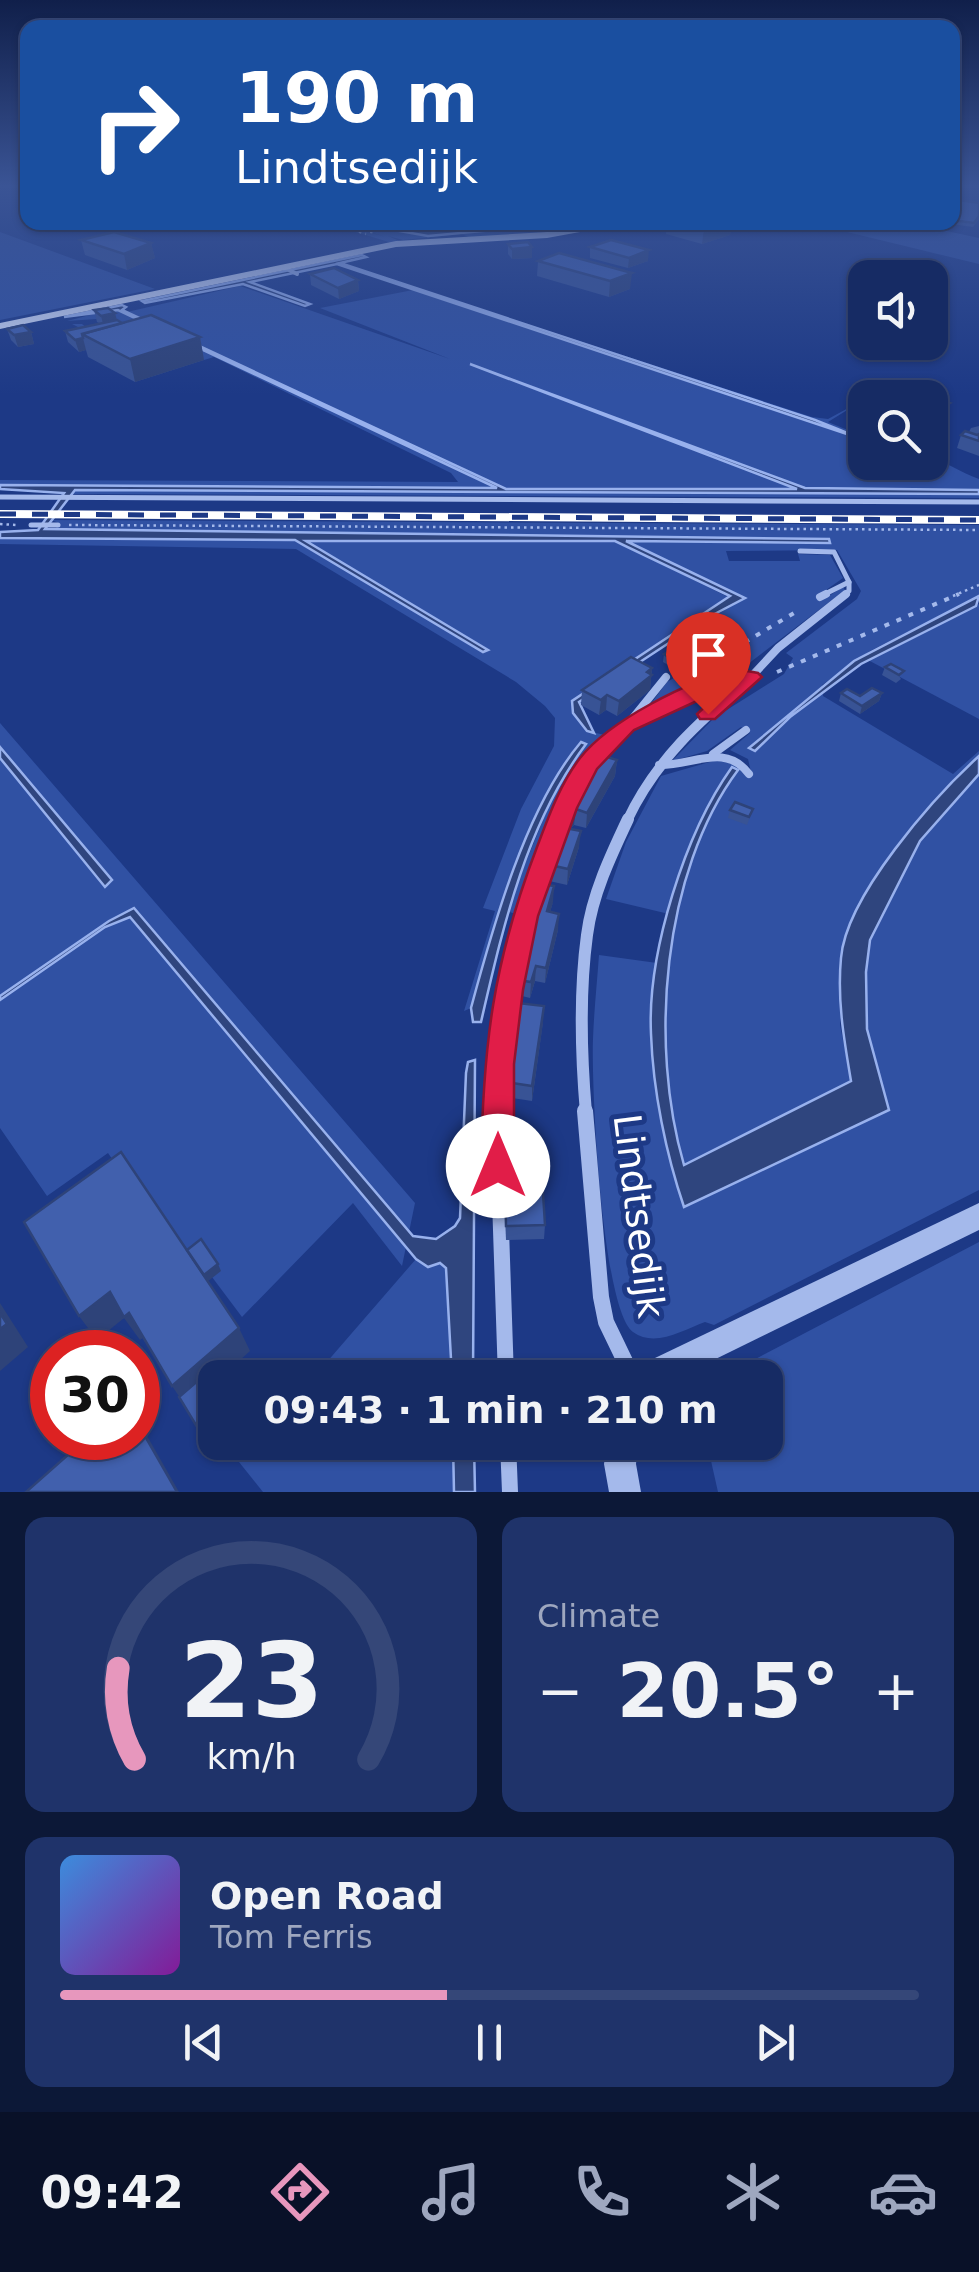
<!DOCTYPE html>
<meta charset="utf-8">
<style>
:root{--surface:#162b64;--page:#1f336a;--text:#f1f3f6;--muted:#9ea7bf;--line:#354778;--accent:#e797bd}
body{margin:0;font-family:"DejaVu Sans",sans-serif;background:var(--page);color:var(--text);height:100vh;display:flex;flex-direction:column;font-size:38px;white-space:nowrap}
*{box-sizing:border-box;margin:0}
p{font-size:32px;color:var(--muted)}
.icon{flex:none;width:55px;height:55px;fill:none;stroke:currentColor;stroke-width:2;stroke-linecap:round;stroke-linejoin:round}
.map{position:relative;height:1492px;overflow:hidden}
.panel{display:flex;flex-direction:column;gap:25px;padding:25px;background:#0c1837;flex:1}
.panel>*{flex:none}
.top-card{position:absolute;left:20px;top:20px;width:940px;height:210px;border-radius:20px;box-shadow:0 2px 8px #0004,0 0 0 2px var(--line);background:#1a4fa0;color:#fff;overflow:hidden}
.controls{position:absolute;left:848px;top:260px;display:grid;gap:20px}
.controls a{display:grid;place-items:center;width:100px;height:100px;border-radius:20px;background:var(--surface);box-shadow:0 2px 8px #0004,0 0 0 2px var(--line);font-size:50px}
.speed{position:absolute;left:30px;top:1330px;display:flex;gap:20px;font-size:50px;font-weight:700;text-align:center}
.speed>*{display:grid;place-content:center;width:130px;height:130px;border-radius:50%;background:var(--surface);box-shadow:0 2px 8px #0004,0 0 0 2px var(--line);line-height:1}
.speed .limit{border:15px solid #d22;background:#fff;color:#111}
.pin{position:absolute;display:grid;place-items:center;width:85px;height:85px;color:#fff;margin:-102px -42px;border-radius:50% 50% 50% 0;rotate:-45deg;box-shadow:0 0 10px #0007}
.pin .icon{rotate:45deg}
.me{position:absolute;width:110px;margin:-55px;rotate:0deg;stroke-linejoin:round;filter:drop-shadow(0 0 8px #0008)}
.turn{display:flex;align-items:center;gap:35px;height:210px;padding:0 50px;font-size:45px}
.turn .icon{width:130px;height:130px;stroke-width:2.5}
.turn b{display:block;font-size:70px;line-height:85px}
.big{font-size:75px;font-weight:700;line-height:1.1}
.panel .widget{flex:1;display:flex;flex-direction:column;justify-content:center;gap:15px;min-width:0;padding:0 35px;border-radius:20px;background:var(--page)}
.panel .dial{align-items:center;gap:0}
.dial svg{height:260px;overflow:visible;fill:none;stroke:var(--line);stroke-width:7;stroke-linecap:round;text-anchor:middle}
.dial text{fill:var(--text);stroke:none}
.song{display:flex;align-items:center;gap:30px}
.cover{width:120px;height:120px;border-radius:15px;background:linear-gradient(135deg,hsl(210 70% 55%),hsl(290 70% 35%))}
.played{height:10px;border-radius:5px;background:linear-gradient(90deg,var(--accent) 45%,var(--line) 45%)}
.keys{display:flex;justify-content:space-around;direction:ltr}
.heat{display:flex;justify-content:space-between;align-items:center;font-size:55px;direction:ltr}
.panel .tiles{flex:1;display:grid;gap:25px;grid-template-columns:1fr 1fr}
.widget:last-child{grid-column:span 2}
.trip{position:absolute;left:198px;top:1360px;width:585px;height:100px;border-radius:20px;background:var(--surface);box-shadow:0 2px 8px #0004,0 0 0 2px var(--line);font-weight:700;line-height:100px;text-align:center}
.tab-bar{display:flex;height:160px;justify-content:space-around;align-items:center;background:#091128;color:var(--muted)}
.tab-bar .icon{width:70px;height:70px}
.tab-bar .selected{color:var(--accent)}
.tab-bar b{font-size:45px;color:var(--text)}
.map>svg:first-child{display:block}
</style>
<div class="map">
<svg width="979" height="1492" viewBox="0 0 979 1492">
<rect width="100%" height="100%" fill="#1d3986"/>
<g fill="#3051a3">
<polygon points="326,223 342,223 339,224 386,237 344,224 354,223 428,236 570,223 622,223 567,232 469,237 461,234 403,240 388,236 402,242 392,243"/>
<polygon points="810,223 910,223 979,238 979,264"/>
<polygon points="0,232 155,289 0,320"/>
<polygon points="340,263 812,417 828,419 865,399 828,422 865,437"/>
<path d="M240,286L450,359L320,308L413,290L865,440V462H930L945,467L946,464L930,457C951,464 959,472 979,479V490L805,488L470,364L797,489H506L127,312Z"/>
<polygon points="113,309 124,313 498,487 0,485 0,480 458,482 451,473 214,357 204,360 156,337 96,336 72,324 82,324 91,331 111,318 67,321"/>
<polygon points="73,490 913,493 979,494 979,498 68,494"/>
<path d="M51,520L979,525V596L870,651L822,685L823,696L953,774L979,751V756L950,783L841,954L840,1025L851,1081L683,1166C675,1128 664,1090 664,1051C662,959 682,846 737,770L732,768C700,812 682,860 669,914L606,899L626,842L661,776L720,759L751,772L748,759L730,750L750,733L741,727L707,751L672,761L714,718L784,674L793,658L786,653L857,599L861,591L837,550L726,551L729,561H800L798,554L830,555L843,578L819,595L824,599L843,587L845,590L748,664L647,709L667,682L708,658L676,639L745,598L626,541L785,538L46,531V528H56L59,523Z"/>
<path d="M0,538L295,540L485,652L486,648L306,541H615L730,598L697,616L571,701L573,713L587,731L605,735C562,784 541,854 519,915L506,911L550,803L581,742C525,808 495,925 471,1008L464,1011L495,911L483,908L521,809L554,746L555,718L545,706L516,682L296,549L0,544Z"/>
<polygon points="979,604 979,719 868,660"/>
<polygon points="0,723 415,1203 402,1266 353,1203 242,1317 212,1277 189,1271 108,1153 47,1196 0,1128 0,758 106,886 112,880 0,747"/>
<path d="M979,774V1190L714,1325L705,1322C683,1330 655,1348 633,1332C602,1309 591,1084 593,1039C594,1011 597,983 599,955L657,963L650,1032L673,1174L684,1206L888,1110L867,1029L866,972L870,940L920,841Z"/>
<polygon points="979,1242 979,1492 718,1492 707,1443 765,1442 765,1378 721,1377"/>
<polygon points="416,1259 428,1267 440,1263 446,1268 452,1377 313,1378"/>
<polygon points="256,1443 453,1443 454,1492 263,1492 239,1462"/>
</g>
<g fill="#2f457e" stroke="#98b1ed" stroke-width="2.5">
<polygon points="354,223 570,223 428,236"/>
<polygon points="362,255 366,257 340,263 815,420 865,440 337,264 250,282 310,304 305,306 243,284 145,303 142,301"/>
<polygon points="122,305 126,307 122,310 506,489 797,489 470,364 805,488 979,490 979,494 75,490 45,529 829,539 830,543 626,541 745,598 707,618 579,702 594,733 587,731 573,713 572,701 730,596 615,541 306,541 488,650 483,652 295,540 0,538 0,532 38,530 64,493 0,489 0,485 497,488 118,310 64,317"/>
<polygon points="979,596 976,606 861,664 790,717 755,751 749,748 854,661"/>
<path d="M581,742L586,744C526,824 503,927 481,1022H473L471,1008C493,926 526,807 581,742Z"/>
<polygon points="0,747 112,880 105,887 0,758"/>
<path d="M979,756V774L920,841L870,940L866,972L867,1029L889,1110L684,1207C666,1154 653,1091 651,1034C647,953 685,833 732,767L738,770C662,872 649,1045 684,1165L851,1081C844,1040 837,1000 841,958C846,896 934,797 979,756Z"/>
<polygon points="134,908 413,1236 436,1239 455,1226 460,1218 466,1073 468,1062 475,1060 473,1377 452,1377 446,1268 440,1263 428,1267 416,1259 130,917 105,927 0,1000 0,996 109,921"/>
<polygon points="453,1443 474,1443 475,1492 454,1492"/>
</g>
<g fill="none" stroke-linecap="round" stroke-linejoin="round">
<g stroke="#a4b9eb" stroke-width="2.5" stroke-dasharray="2.5 4" stroke-linecap="butt">
<polyline points="328,222 366,234"/>
<polyline points="345,225 375,233"/>
<polyline points="0,524 16,525"/>
<polyline points="69,525 979,530"/>
<polyline points="953,596 979,585"/>
</g>
<g stroke="#a4b9eb" stroke-width="4" stroke-dasharray="5 8" stroke-linecap="butt">
<polyline points="700,669 799,610"/>
<polyline points="777,672 959,594"/>
</g>
<polyline stroke="#a4b9eb" stroke-width="4" points="283,267 297,274"/>
<g stroke="#a4b9eb" stroke-width="5">
<polyline points="0,497 979,502"/>
<polyline points="31,525 58,525"/>
<polyline points="800,551 834,552 849,582 849,591 842,596"/>
<polyline points="821,596 849,582"/>
</g>
<g stroke="#a4b9eb" stroke-width="8">
<polyline points="820,597 826,594"/>
<polyline points="751,677 778,648 846,594"/>
<polyline points="628,724 666,677"/>
<polyline points="713,754 746,730"/>
<path d="M659,765C692,766 725,742 749,774"/>
</g>
<g stroke="#a4b9eb" stroke-width="10">
<path d="M559,821C590,750 626,718 698,690C716,683 731,674 751,677"/>
<path d="M627,821C656,759 700,721 751,677"/>
</g>
<g stroke="#a4b9eb" stroke-width="12">
<path d="M497,1113C497,1012 520,912 560,819"/>
<path d="M586,1113C581,1055 579,994 587,935C592,895 611,855 628,819"/>
</g>
<g stroke="#a4b9eb" stroke-width="16">
<polyline points="497,1111 506,1378"/>
<polyline points="585,1111 601,1297 606,1322 633,1378"/>
<polyline points="508,1442 510,1492"/>
</g>
<g fill="#a4b9eb" fill-rule="evenodd">
<polygon points="979,1203 979,1230 677,1378 641,1378 655,1358"/>
<polygon points="607,1442 638,1442 636,1464 641,1492 609,1492 604,1464"/>
</g>
<polygon fill="#d0dbf8" fill-rule="evenodd" points="611,222 635,222 547,238 396,247 0,329 0,323 396,241 547,232"/>
<g stroke="#fff" stroke-width="8">
<polyline id="rail" points="0,514 979,520"/>
</g>
<use href="#rail" stroke="#1d3986" stroke-width="5" stroke-dasharray="16" stroke-linecap="butt"/>
</g>
<g fill="#385395">
<polygon points="952,199 979,203 979,219 973,227 937,222 952,222"/>
<polygon points="667,222 732,222 730,235 702,244 666,234"/>
<polygon points="81,240 151,243 155,258 127,270 85,255"/>
<polygon points="508,244 532,258 512,259 508,254"/>
<polygon points="590,247 648,261 628,268 590,258"/>
<polygon points="559,253 630,289 609,297 537,276 538,261"/>
<polygon points="310,274 358,280 359,291 339,299 311,285"/>
<polygon points="94,310 122,323 200,337 204,360 135,382 88,357 86,350 79,352 68,342 65,331 99,323 97,322"/>
<polygon points="7,329 31,332 34,344 18,347 11,340"/>
<polygon points="979,426 979,456 957,448 961,435 969,432 971,428"/>
<polygon points="664,654 702,659 680,672 663,662"/>
<polygon points="891,664 901,679 896,683 882,675 885,667"/>
<polygon points="652,668 650,690 617,716 606,710 599,715 581,705 582,690"/>
<polygon points="841,693 860,696 882,693 879,701 860,714 839,701"/>
<polygon points="617,760 615,776 586,828 574,825 570,829 579,847 567,885 545,880 546,864 560,827 561,814"/>
<polygon points="753,809 747,825 728,818 730,810"/>
<polygon points="553,902 550,912 558,930 545,983 535,981 530,998 522,996 521,1004 543,1022 532,1101 512,1098 512,1090 509,1090 509,1075 517,1014 512,1013 512,1005 518,990 518,980"/>
<polygon points="504,1192 545,1225 544,1239 506,1240"/>
</g>
<g fill="#2e4379">
<polygon points="720,222 732,222 730,235 702,244 704,229"/>
<polygon points="151,243 155,258 127,270 124,254"/>
<polygon points="532,247 532,258 512,259 512,249"/>
<polygon points="649,250 648,261 628,268 629,258"/>
<polygon points="632,273 630,289 609,297 610,281"/>
<polygon points="358,280 359,291 339,299 338,288"/>
<polygon points="115,313 118,324 104,327 101,316"/>
<polygon points="31,332 34,344 18,347 14,335"/>
<polygon points="200,337 204,360 135,382 130,359"/>
<polygon points="83,338 86,350 79,352 75,340"/>
<polygon points="950,403 948,409 934,417 936,411"/>
<polygon points="703,651 702,659 680,672 681,665"/>
<polygon points="652,668 650,690 617,716 619,701"/>
<polygon points="882,693 879,701 860,714 862,706"/>
<polygon points="607,695 606,710 599,715 601,700"/>
<polygon points="617,760 615,776 586,828 587,813"/>
<polygon points="576,809 574,825 568,832 569,817"/>
<polygon points="581,831 579,847 567,885 568,869"/>
<polygon points="554,886 553,902 546,927 547,911"/>
<polygon points="559,914 558,930 545,983 546,968"/>
<polygon points="536,966 535,981 530,998 531,982"/>
<polygon points="544,1006 543,1022 532,1101 532,1086"/>
<polygon points="218,1264 221,1271 207,1282 203,1276"/>
<polygon points="110,1292 129,1313 144,1337 140,1340 124,1318 97,1340 79,1316"/>
<polygon points="0,1303 28,1347 0,1371"/>
<polygon points="239,1328 250,1351 187,1408 172,1386"/>
<polygon points="138,1420 179,1492 177,1492 138,1424"/>
<polygon points="215,1431 215,1442 220,1442 212,1450 205,1440"/>
</g>
<g fill="#4160ad" stroke="#2e4379" stroke-width="2.5">
<polygon points="952,199 979,203 979,216 974,223 952,220"/>
<polygon points="679,222 725,222 704,229"/>
<polygon points="114,232 151,243 124,254 81,240"/>
<polygon points="611,240 649,250 629,258 590,247"/>
<polygon points="528,242 532,247 512,249 508,244"/>
<polygon points="559,253 632,273 610,281 538,261"/>
<polygon points="334,268 358,280 338,288 310,274"/>
<polygon points="108,308 115,313 101,316 94,310"/>
<polygon points="151,315 200,337 130,359 82,334"/>
<polygon points="117,320 122,323 82,334 83,338 75,340 65,331"/>
<polygon points="23,325 31,332 14,335 7,329"/>
<polygon points="938,399 950,403 936,411 930,408 930,403"/>
<polygon points="965,431 977,435 979,434 979,441 961,435"/>
<polygon points="687,642 703,651 681,665 664,654"/>
<polygon points="631,657 652,668 647,672 652,675 619,701 607,695 601,700 582,690"/>
<polygon points="891,664 904,671 899,675 885,667"/>
<polygon points="872,688 882,693 862,706 841,693 847,689 860,696"/>
<polygon points="597,754 617,760 587,813 576,809 569,817 561,814"/>
<polygon points="735,802 753,809 749,817 730,810"/>
<polygon points="560,827 581,831 568,869 546,864"/>
<polygon points="541,884 554,886 547,911 559,914 546,968 536,966 531,982 518,980"/>
<polygon points="515,990 522,991 520,1004 518,1003 518,1006 512,1005"/>
<polygon points="518,1003 544,1006 532,1086 512,1083 513,1075 509,1075"/>
<polygon points="121,1152 239,1328 172,1386 129,1313 124,1317 110,1292 79,1316 24,1222"/>
<polygon points="542,1177 545,1225 506,1226 505,1178"/>
<polygon points="201,1239 218,1264 204,1275 187,1250"/>
<polygon points="0,1313 7,1324 0,1329"/>
<polygon points="215,1366 223,1378 215,1378 215,1431 205,1440 179,1397"/>
<polygon points="138,1424 177,1492 26,1492 87,1438 138,1438"/>
</g>
<linearGradient id="sky" x2="0" y2="1"><stop stop-color="#101f4a"/><stop offset="0.47" stop-color="#3a5495"/><stop offset="1" stop-color="#3a5495" stop-opacity="0"/></linearGradient>
<rect width="979" height="395" fill="url(#sky)"/>
<path fill="#e11d48" stroke="#92132f" stroke-width="2.5" d="M736,669L758,673L762,677L715,719H700L697,714L725,688L634,730L597,769L577,808L538,916L523,990L514,1064V1166L509,1178L498,1183L486,1178L481,1166C483,1045 493,962 537,847C548,818 560,784 580,758C610,720 688,681 736,669Z"/>
<g text-anchor="middle" dominant-baseline="central" stroke-width="10" stroke-linejoin="round" paint-order="stroke">
<g font-size="38" fill="#fff" stroke="#1d3986">
<text transform="translate(639 1216) rotate(83)">Lindtsedijk</text>
</g>
</g>
</svg>
<div class="controls">
<a><svg class="icon" aria-label="sound" viewBox="0 0 24 24"><path d="M4 9h4l5-4v14l-5-4H4zM17 9q2 3 0 6"/></svg></a>
<a><svg class="icon" aria-label="search" viewBox="0 0 24 24"><circle cx="10" cy="10" r="6"/><path d="M15 15l6 6"/></svg></a>
</div>
<div class="speed"><div class="limit">30</div></div>
<div class="pin" style="left:708px;top:714px;background:#d93025"><svg class="icon" aria-label="arrive" viewBox="0 0 24 24"><path d="M6 21V4h12l-3 4 3 4H6"/></svg></div>
<svg class="me" style="left:498px;top:1166px" viewBox="-20 -20 40 40"><circle r="19" fill="#fff"/><path d="M0-13L10 11 0 6-10 11z" fill="#e11d48"/></svg>
<div class="trip">09:43 · 1 min · 210 m</div>
<div class="top-card">
<div class="turn"><svg class="icon" aria-label="right" viewBox="0 0 24 24"><path d="M7 20v-9h11M14 6l5 5-5 5"/></svg><div><b>190 m</b>Lindtsedijk</div></div>
</div>
</div>
<section class="panel">
<div class="tiles">
<div class="widget dial"><svg viewBox="0 0 100 80">
<path d="M14 69A42 42 0 1 1 86 69"/>
<path d="M14 69A42 42 0 0 1 9 41" stroke="#e797bd"/>
<text x="50" y="56" font-size="32" font-weight="700">23</text>
<text x="50" y="72" font-size="11">km/h</text>
</svg></div>
<div class="widget"><p>Climate</p>
<div class="heat"><a>−</a><b class="big">20.5°</b><a>+</a></div>
</div>
<div class="widget">
<div class="song"><i class="cover"></i><div><b>Open Road</b><p>Tom Ferris</p></div></div>
<div class="played"></div>
<div class="keys"><svg class="icon" aria-label="previous" viewBox="0 0 24 24"><path d="M18 5L8 12l10 7zM5 5v14"/></svg><svg class="icon" aria-label="pause" viewBox="0 0 24 24"><path d="M8 5v14M16 5v14"/></svg><svg class="icon" aria-label="next" viewBox="0 0 24 24"><path d="M6 5l10 7-10 7zM19 5v14"/></svg></div>
</div>
</div>
</section>
<nav class="tab-bar">
<b>09:42</b>
<svg class="icon selected" aria-label="directions" viewBox="0 0 24 24"><path d="M12 3l9 9-9 9-9-9zM9 14v-3h6M13 9l2 2-2 2"/></svg>
<svg class="icon" aria-label="music" viewBox="0 0 24 24"><path d="M9 18V5l10-2v13"/><circle cx="6" cy="18" r="3"/><circle cx="16" cy="16" r="3"/></svg>
<svg class="icon" aria-label="phone" viewBox="0 0 24 24"><path d="M5 4h4l2 5-3 2q2 4 5 5l2-3 5 2v4C11 20 4 13 5 4z"/></svg>
<svg class="icon" aria-label="climate" viewBox="0 0 24 24"><path d="M12 3v18M4 7l16 10M4 17L20 7"/></svg>
<svg class="icon" aria-label="car" viewBox="0 0 24 24"><path d="M5 17H2v-5l4-1 3-4h7l3 4 3 1v5h-3M9 17h6M6 11h13"/><circle cx="7" cy="17" r="2"/><circle cx="17" cy="17" r="2"/></svg>
</nav>
